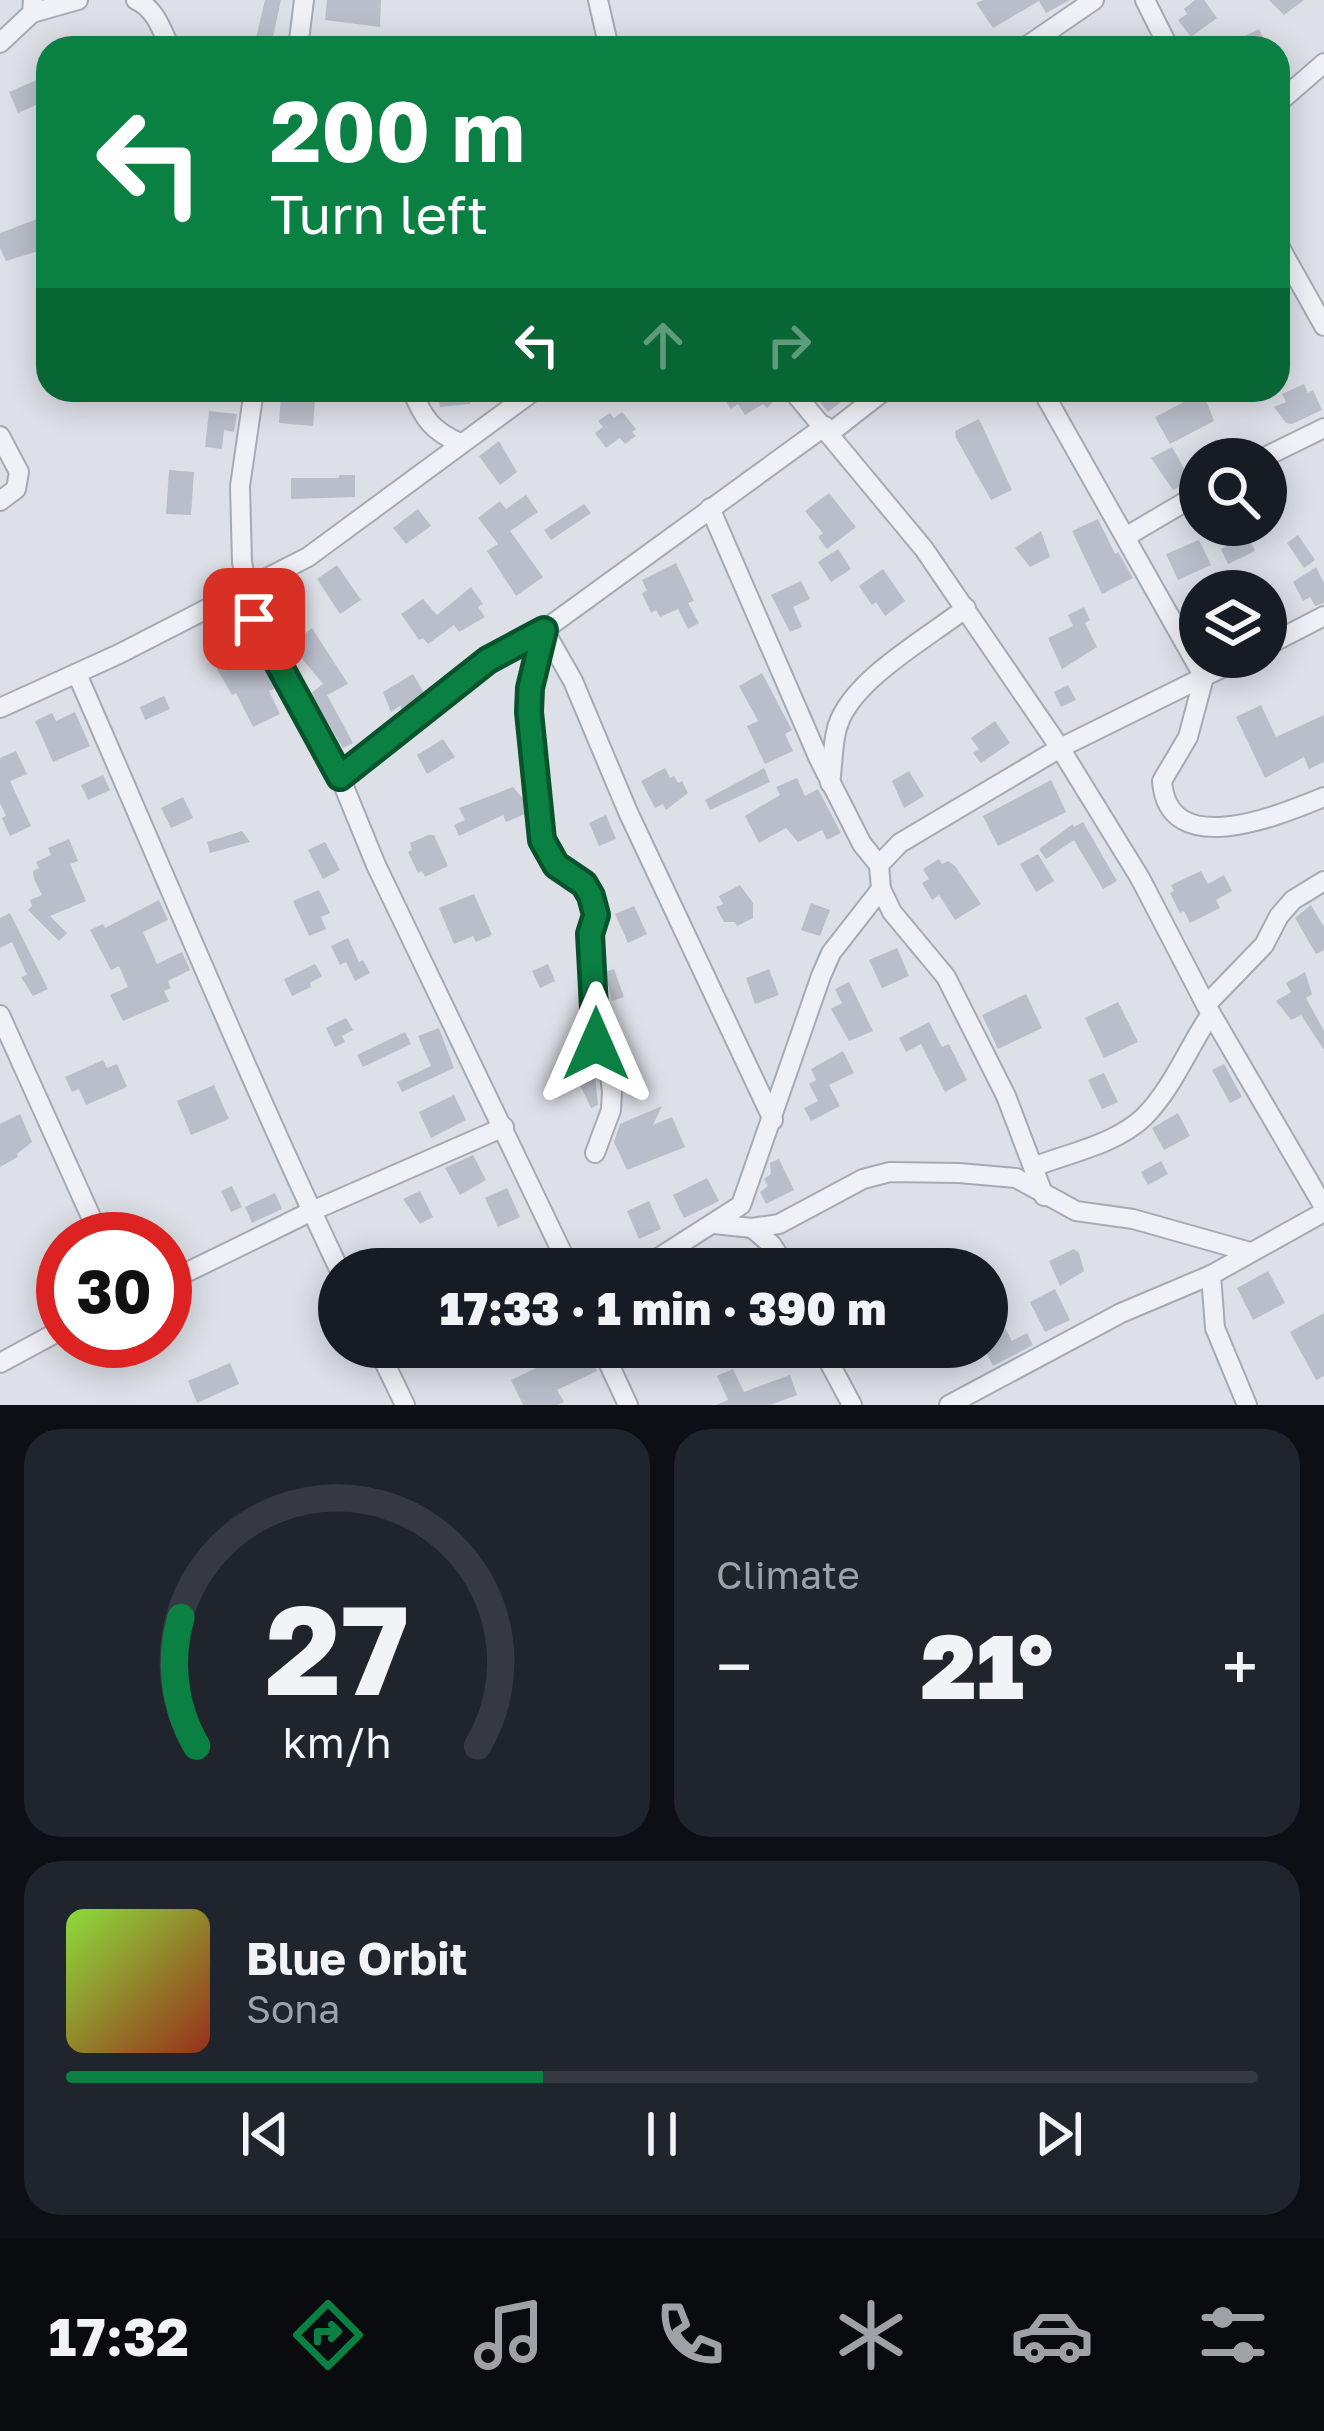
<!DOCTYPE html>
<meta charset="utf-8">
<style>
:root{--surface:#171b24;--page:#20242c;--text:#f1f3f6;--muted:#9ea1a6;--line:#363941;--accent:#0b8043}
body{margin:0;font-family:"Golos Text",sans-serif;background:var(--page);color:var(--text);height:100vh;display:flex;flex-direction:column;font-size:45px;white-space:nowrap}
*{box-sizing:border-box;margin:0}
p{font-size:39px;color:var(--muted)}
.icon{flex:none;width:66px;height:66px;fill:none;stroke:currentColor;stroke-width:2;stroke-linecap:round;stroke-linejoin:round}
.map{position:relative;height:1405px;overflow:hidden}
.details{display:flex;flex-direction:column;gap:24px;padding:24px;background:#0d0f14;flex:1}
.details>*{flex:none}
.banner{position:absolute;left:36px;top:36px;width:1254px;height:366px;border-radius:36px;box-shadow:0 6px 30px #0003;background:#0b8043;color:#fff;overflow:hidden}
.tools{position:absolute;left:1179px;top:438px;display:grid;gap:24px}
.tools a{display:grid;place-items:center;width:108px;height:108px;border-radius:50%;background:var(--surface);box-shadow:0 6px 30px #0003;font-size:60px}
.speed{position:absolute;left:36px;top:1212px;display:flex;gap:24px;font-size:60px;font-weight:700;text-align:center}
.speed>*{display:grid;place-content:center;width:156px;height:156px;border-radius:50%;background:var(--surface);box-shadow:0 6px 30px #0003;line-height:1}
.speed .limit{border:18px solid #d22;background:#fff;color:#111}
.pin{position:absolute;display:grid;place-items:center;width:102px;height:102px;color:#fff;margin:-51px;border-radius:24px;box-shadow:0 6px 18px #0006}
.me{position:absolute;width:132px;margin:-66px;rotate:0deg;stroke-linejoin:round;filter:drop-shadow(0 0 9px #0008)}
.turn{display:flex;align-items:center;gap:42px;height:252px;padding:0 36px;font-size:54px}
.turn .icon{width:156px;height:156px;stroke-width:2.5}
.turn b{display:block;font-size:84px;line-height:102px}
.lanes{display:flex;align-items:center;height:114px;padding:0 36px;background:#0003;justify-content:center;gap:60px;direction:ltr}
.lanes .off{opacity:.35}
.big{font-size:90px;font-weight:800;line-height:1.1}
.details .widget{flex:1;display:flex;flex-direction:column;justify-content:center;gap:18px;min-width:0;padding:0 42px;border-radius:36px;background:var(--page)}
.details .dial{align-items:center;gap:0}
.dial svg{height:312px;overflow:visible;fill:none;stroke:var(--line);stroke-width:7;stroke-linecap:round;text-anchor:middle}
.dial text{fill:var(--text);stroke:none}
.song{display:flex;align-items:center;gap:36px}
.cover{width:144px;height:144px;border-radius:18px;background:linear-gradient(135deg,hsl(90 70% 55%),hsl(10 70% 35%))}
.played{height:12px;border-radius:6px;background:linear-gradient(90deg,var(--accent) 40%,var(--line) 40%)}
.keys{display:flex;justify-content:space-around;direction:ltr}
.heat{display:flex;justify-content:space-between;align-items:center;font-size:66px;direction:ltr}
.details .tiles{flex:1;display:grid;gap:24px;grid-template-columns:1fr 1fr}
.widget:last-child{grid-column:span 2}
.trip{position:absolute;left:318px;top:1248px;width:690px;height:120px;border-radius:60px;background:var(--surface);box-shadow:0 6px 30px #0003;font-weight:800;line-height:120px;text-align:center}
.tab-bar{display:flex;height:192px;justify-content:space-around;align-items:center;background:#090b0e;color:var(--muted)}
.tab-bar .icon{width:84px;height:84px}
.tab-bar .on{color:var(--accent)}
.tab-bar b{font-size:54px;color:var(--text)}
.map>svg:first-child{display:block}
</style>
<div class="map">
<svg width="1324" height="1405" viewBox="0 0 1324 1405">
<rect width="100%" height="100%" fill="#dde0e7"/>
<g fill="#babeca">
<polygon points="265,0 281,0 271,46 255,42"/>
<polygon points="327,0 381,0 380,27 325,20"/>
<polygon points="983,0 1070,0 1046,13 1039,1 993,28 976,3"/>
<polygon points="1195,0 1204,0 1217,18 1191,37 1178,20 1187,14 1184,9"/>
<polygon points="1269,0 1304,0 1284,15"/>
<polygon points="1259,29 1268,48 1221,48"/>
<polygon points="37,80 47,100 18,113 9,92"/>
<polygon points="37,219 48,248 6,261 0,248 0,233"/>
<polygon points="1304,384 1308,393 1313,390 1322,410 1292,424 1286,423 1274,407 1286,402 1282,394"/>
<polygon points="718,390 770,390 778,397 767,408 763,404 745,415 738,404 731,409"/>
<polygon points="833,390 857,390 828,412 819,401"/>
<polygon points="469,391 470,404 440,407 438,395"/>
<polygon points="1203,392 1214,421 1170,444 1155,417"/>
<polygon points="281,397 315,400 313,426 279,423"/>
<polygon points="209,411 237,414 234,432 224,430 222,449 205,447"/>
<polygon points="622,412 636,429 632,432 636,436 625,444 620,438 606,448 595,433 603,427 598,421 610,413 614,418"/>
<polygon points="979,419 1012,490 991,500 956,438 955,431"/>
<polygon points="499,441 517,472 500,485 479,456"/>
<polygon points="1172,447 1191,481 1173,490 1151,458"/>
<polygon points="169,470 194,472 191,515 166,514"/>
<polygon points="339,475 355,475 355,497 291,499 291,478 339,478"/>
<polygon points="829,493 856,527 827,549 818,537 823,533 805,511"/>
<polygon points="526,495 538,512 510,531 543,577 516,596 487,551 498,544 478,518 500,501 506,509"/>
<polygon points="584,504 591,513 551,540 544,530"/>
<polygon points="418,509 431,526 406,544 393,528"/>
<polygon points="1098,519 1115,554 1118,552 1133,578 1102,594 1072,531"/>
<polygon points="1245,530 1255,551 1228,564 1221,549 1236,541 1233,535"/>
<polygon points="1041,531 1050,557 1030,567 1015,548"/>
<polygon points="1298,535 1315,560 1304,568 1287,543"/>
<polygon points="1199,540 1211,565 1178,580 1166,554"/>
<polygon points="838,549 851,569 831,582 818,562"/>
<polygon points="676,563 694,601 688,603 699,623 688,629 678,609 660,617 656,610 651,613 642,593 647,591 642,580"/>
<polygon points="337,565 361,600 340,614 317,579"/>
<polygon points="1316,567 1324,583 1324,603 1315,606 1310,597 1303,601 1293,582"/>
<polygon points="883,569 905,601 885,616 876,602 872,605 859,586"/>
<polygon points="801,581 810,599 793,607 802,627 790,632 771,595"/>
<polygon points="471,587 483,604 478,607 485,617 459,632 454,625 428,644 423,638 419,640 401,614 423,599 437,615"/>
<polygon points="279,589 300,603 292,615 271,601"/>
<polygon points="1084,607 1090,620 1085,623 1097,647 1062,669 1048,638 1073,626 1068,615"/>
<polygon points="233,616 260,662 257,667 264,666 276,688 269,691 280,714 253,727 236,693 232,695 216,667 221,665 215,651 227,645 217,623"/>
<polygon points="312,628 348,684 327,695 353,743 343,748 310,694 323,684 290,644"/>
<polygon points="762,673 792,730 785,734 793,751 765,764 747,726 758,721 739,686"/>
<polygon points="413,674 424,693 402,710 400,706 391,712 383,692"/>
<polygon points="1068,685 1076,700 1061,707 1054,692"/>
<polygon points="164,696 170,709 145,720 140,707"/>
<polygon points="1261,705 1276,737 1324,715 1324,762 1309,769 1304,757 1265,778 1236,717"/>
<polygon points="75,712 90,746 53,762 35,721 52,713 56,721"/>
<polygon points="995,721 1010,743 981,763 973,753 979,749 971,738"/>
<polygon points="443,739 455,757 427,774 417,755"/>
<polygon points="16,751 27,774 10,781 31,826 10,836 2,818 6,816 0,803 0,758"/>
<polygon points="665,768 670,778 674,776 678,783 682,781 688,793 666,810 663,804 655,808 641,781"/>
<polygon points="764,768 770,782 710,810 705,800"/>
<polygon points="909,771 924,796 904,808 892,781"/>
<polygon points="103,775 110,790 88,800 81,785"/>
<polygon points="797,778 805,796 818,789 841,833 827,840 822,830 798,842 786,828 759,843 745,816 780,795 776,787"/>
<polygon points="1051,780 1066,812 998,846 983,816"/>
<polygon points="513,787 525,801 525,814 506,822 503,815 459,836 454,825 465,820 459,808"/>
<polygon points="183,797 193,818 171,828 161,808"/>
<polygon points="606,815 616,839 599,846 589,823"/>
<polygon points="1083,822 1117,881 1103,889 1074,840 1046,859 1039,849 1073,824 1074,827"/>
<polygon points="242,831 250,842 210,853 207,842"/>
<polygon points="429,835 434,835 448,866 425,877 422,871 418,873 408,852 412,850 410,843"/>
<polygon points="69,839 78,861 70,864 86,901 50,916 67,933 59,941 28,910 32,906 30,900 42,895 34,879 33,871 39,868 36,862 51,855 48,848"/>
<polygon points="325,842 340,870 323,879 308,850"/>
<polygon points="1038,854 1054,881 1036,892 1020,864"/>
<polygon points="939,859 942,864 948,861 955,866 981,904 955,920 939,895 932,900 922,883 929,879 923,869"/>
<polygon points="1201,871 1208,884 1224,875 1232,891 1216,900 1220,908 1190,923 1184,911 1180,913 1170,893 1174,891 1171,885"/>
<polygon points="740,885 753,903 753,918 737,926 735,922 724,922 716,907 723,904 719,896"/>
<polygon points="319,890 330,913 321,917 326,929 309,936 293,901"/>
<polygon points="474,894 492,935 476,942 473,936 454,944 439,908"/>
<polygon points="159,900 168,920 143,932 157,964 182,952 190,970 168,981 171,988 164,991 169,1001 123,1021 110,995 128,987 119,966 111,970 90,930 103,924 105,928"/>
<polygon points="811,903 830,910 820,936 801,930"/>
<polygon points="1311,905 1324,927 1324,950 1316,954 1295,918"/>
<polygon points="634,906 647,934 628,943 615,914"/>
<polygon points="10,913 48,989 33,996 21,977 27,975 12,942 0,948 0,918"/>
<polygon points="348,938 359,962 363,960 370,973 355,981 346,962 340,965 331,946"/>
<polygon points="897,948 909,976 882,988 869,960"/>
<polygon points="315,964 322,976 310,983 311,987 292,996 284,979"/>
<polygon points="548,964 555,981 540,988 532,971"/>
<polygon points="614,969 624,997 612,1001 605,972"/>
<polygon points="769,969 779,995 755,1004 746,978"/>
<polygon points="1305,972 1312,994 1306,998 1324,1031 1324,1050 1301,1015 1291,1020 1276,1001 1291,992 1286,983"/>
<polygon points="849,982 873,1031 849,1041 831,1009 842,1003 835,989"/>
<polygon points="1026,994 1042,1028 998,1049 982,1015"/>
<polygon points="1118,1002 1138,1042 1104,1058 1085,1018"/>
<polygon points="346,1018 353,1030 342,1036 345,1042 335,1047 326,1028"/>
<polygon points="929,1022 942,1047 949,1044 967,1080 945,1092 921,1044 906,1052 899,1038"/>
<polygon points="439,1028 454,1068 402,1092 397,1082 431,1066 418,1036"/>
<polygon points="405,1032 411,1044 363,1067 357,1055"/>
<polygon points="843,1051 854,1073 829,1085 840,1106 811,1121 804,1108 818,1101 809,1084 816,1080 811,1069"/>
<polygon points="103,1060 107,1068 117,1064 127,1087 86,1105 79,1089 72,1092 65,1077"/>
<polygon points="1224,1064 1242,1097 1230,1103 1212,1070"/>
<polygon points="1104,1073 1118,1102 1102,1109 1088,1080"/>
<polygon points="595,1076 598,1105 591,1108 579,1083"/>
<polygon points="214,1085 229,1119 191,1135 177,1101"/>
<polygon points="454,1095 466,1120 431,1138 419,1112"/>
<polygon points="662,1106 653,1125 672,1117 685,1147 627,1170 614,1142 620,1124"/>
<polygon points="1178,1113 1190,1136 1164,1150 1152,1128"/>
<polygon points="20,1114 32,1142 17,1154 18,1157 0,1167 0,1124"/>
<polygon points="473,1155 486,1180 460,1195 445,1168"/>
<polygon points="779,1159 794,1190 766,1204 760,1192 768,1186 764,1179 771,1174 770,1163"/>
<polygon points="1161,1161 1168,1174 1148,1185 1141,1172"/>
<polygon points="707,1178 719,1201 684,1218 673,1195"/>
<polygon points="232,1186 242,1207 231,1212 221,1191"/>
<polygon points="507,1188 520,1217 498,1227 485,1198"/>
<polygon points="420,1191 433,1217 420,1224 403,1199"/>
<polygon points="275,1193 282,1209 252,1223 245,1207"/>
<polygon points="649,1201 661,1229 639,1239 627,1211"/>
<polygon points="1074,1249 1079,1253 1084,1271 1060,1286 1049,1261"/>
<polygon points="381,1250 390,1269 364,1269 360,1260"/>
<polygon points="1268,1271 1285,1303 1253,1320 1237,1288"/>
<polygon points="1055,1289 1070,1320 1045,1332 1030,1302"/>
<polygon points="987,1295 1012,1341 1027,1333 1033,1345 993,1366 986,1352 961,1365 951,1347 987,1347"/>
<polygon points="1324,1313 1324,1376 1316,1380 1290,1332"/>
<polygon points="578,1348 585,1363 592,1359 597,1371 557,1390 564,1402 557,1405 523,1405 511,1380 536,1368 534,1365"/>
<polygon points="230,1363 239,1384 197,1403 188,1381"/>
<polygon points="733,1369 744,1392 790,1375 797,1395 770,1405 716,1405 728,1400 717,1376"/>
</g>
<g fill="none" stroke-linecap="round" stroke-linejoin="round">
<g stroke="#a6aab4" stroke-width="22">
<g id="minor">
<path d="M136,0C155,8 162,30 170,48"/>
<polyline points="598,0 609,48"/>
<polyline points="1145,0 1169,48"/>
<polyline points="32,13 78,0"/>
<polyline points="0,43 32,13 33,0"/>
<polyline points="298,48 304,0"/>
<polyline points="1024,48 1094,0"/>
<polyline points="1278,103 1324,63"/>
<polyline points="1278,244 1324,326"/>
<polyline points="254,390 240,486 242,562 253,619 340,777 376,865 570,1269"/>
<path d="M412,390C423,418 432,431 460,443"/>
<polyline points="792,390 924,549 1060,748 1140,878 1206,1005 1324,1207"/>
<path d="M1042,390L1204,677L1188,737L1162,781C1168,863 1282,814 1324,797"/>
<polyline points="830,433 885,390"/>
<polyline points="0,436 19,472 16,489 0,501"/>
<polyline points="1261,459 1324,428"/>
<polyline points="710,508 819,759 862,844 879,865"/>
<polyline points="1127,536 1200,493"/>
<polyline points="1266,646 1324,616"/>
<path d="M77,674C164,872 246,1073 339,1269"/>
<polyline points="0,708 119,654 308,557 535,390"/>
<polyline points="340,777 488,660 544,630 573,681 628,812 773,1120"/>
<path d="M830,783C833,765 832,742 838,725C853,679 929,637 966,608"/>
<polyline points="1206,1005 1264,945 1279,916 1293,900 1324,881"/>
<polyline points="0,1015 101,1239"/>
<polyline points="595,1153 611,1110 612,1091 610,1076 595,1044 590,934 595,915 584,884 556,865 542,840 529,712 530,688 544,630 825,426"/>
<path d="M1033,1167C1069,1153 1116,1144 1144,1117C1173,1088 1188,1047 1211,1014"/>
<polyline points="1044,1196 1006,1096 946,977 892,912 881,889 879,865 900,843 1060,748 1244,657"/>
<polyline points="714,1224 752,1228 779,1224 863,1179 890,1172 959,1173 1016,1178 1076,1211 1133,1219 1250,1252"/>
<polyline points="752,1228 772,1245 787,1269"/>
<polyline points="641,1269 741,1205 821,976 831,953 881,889"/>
<polyline points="1211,1275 1215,1328 1247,1405"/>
<polyline points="165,1283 312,1211 504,1127"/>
<polyline points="377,1347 405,1405"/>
<polyline points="601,1347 628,1405"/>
<polyline points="821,1347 852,1405"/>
<polyline points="0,1363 63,1329"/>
<polyline points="949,1405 1121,1313 1211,1275 1324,1212"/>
</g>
</g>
<use href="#minor" stroke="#f0f1f6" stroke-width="18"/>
</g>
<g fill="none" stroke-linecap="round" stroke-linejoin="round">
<g stroke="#07532c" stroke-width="30">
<polyline id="route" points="254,619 340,777 488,660 544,630 530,688 529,712 542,840 556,865 584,884 591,896 596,915 590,934 596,1044"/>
</g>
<use href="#route" stroke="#0b8043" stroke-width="21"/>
</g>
</svg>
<div class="tools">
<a><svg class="icon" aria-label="search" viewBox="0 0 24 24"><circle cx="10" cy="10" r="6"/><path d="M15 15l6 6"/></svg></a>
<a><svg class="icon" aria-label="layers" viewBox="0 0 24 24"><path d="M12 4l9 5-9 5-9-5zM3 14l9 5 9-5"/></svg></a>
</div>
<div class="speed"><div class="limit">30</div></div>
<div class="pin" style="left:254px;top:619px;background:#d93025"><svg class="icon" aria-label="arrive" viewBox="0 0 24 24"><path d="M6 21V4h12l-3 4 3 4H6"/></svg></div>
<svg class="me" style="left:596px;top:1044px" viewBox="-20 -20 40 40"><path d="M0-17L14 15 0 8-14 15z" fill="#0b8043" stroke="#fff" stroke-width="4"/></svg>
<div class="trip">17:33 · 1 min · 390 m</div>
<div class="banner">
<div class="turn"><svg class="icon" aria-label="left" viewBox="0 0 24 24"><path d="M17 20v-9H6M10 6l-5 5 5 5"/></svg><div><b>200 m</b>Turn left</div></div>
<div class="lanes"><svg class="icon" aria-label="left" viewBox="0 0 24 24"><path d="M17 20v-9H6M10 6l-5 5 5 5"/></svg><svg class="icon off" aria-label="ahead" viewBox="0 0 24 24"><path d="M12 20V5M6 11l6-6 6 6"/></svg><svg class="icon off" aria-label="right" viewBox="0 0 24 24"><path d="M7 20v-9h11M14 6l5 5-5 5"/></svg></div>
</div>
</div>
<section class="details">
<div class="tiles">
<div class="widget dial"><svg viewBox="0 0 100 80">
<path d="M14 69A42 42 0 1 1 86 69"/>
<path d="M14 69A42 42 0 0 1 10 36" stroke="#0b8043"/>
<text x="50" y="56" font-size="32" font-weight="700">27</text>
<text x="50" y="72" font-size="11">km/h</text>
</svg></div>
<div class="widget"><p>Climate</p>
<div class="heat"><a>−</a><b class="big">21°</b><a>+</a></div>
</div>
<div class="widget">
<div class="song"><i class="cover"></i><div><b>Blue Orbit</b><p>Sona</p></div></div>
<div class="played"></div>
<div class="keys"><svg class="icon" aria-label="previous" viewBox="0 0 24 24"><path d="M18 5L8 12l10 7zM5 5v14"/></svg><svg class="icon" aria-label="pause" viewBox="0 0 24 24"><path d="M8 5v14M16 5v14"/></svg><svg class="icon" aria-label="next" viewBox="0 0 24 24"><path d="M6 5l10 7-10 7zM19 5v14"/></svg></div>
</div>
</div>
</section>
<nav class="tab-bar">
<b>17:32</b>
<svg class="icon on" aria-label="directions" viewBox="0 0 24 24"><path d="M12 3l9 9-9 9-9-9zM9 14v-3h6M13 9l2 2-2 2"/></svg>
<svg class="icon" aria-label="music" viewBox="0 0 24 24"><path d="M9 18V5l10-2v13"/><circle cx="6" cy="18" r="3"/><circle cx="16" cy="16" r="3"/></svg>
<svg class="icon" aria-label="phone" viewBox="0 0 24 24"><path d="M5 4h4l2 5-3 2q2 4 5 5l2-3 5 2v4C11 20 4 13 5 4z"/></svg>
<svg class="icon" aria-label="climate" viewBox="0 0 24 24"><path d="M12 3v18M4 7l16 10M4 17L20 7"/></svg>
<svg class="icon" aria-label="car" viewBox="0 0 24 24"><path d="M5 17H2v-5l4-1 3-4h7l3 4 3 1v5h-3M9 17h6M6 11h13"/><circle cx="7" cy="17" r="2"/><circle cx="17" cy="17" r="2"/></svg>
<svg class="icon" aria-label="filters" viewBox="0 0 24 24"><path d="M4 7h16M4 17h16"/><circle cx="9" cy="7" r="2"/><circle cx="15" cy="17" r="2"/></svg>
</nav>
